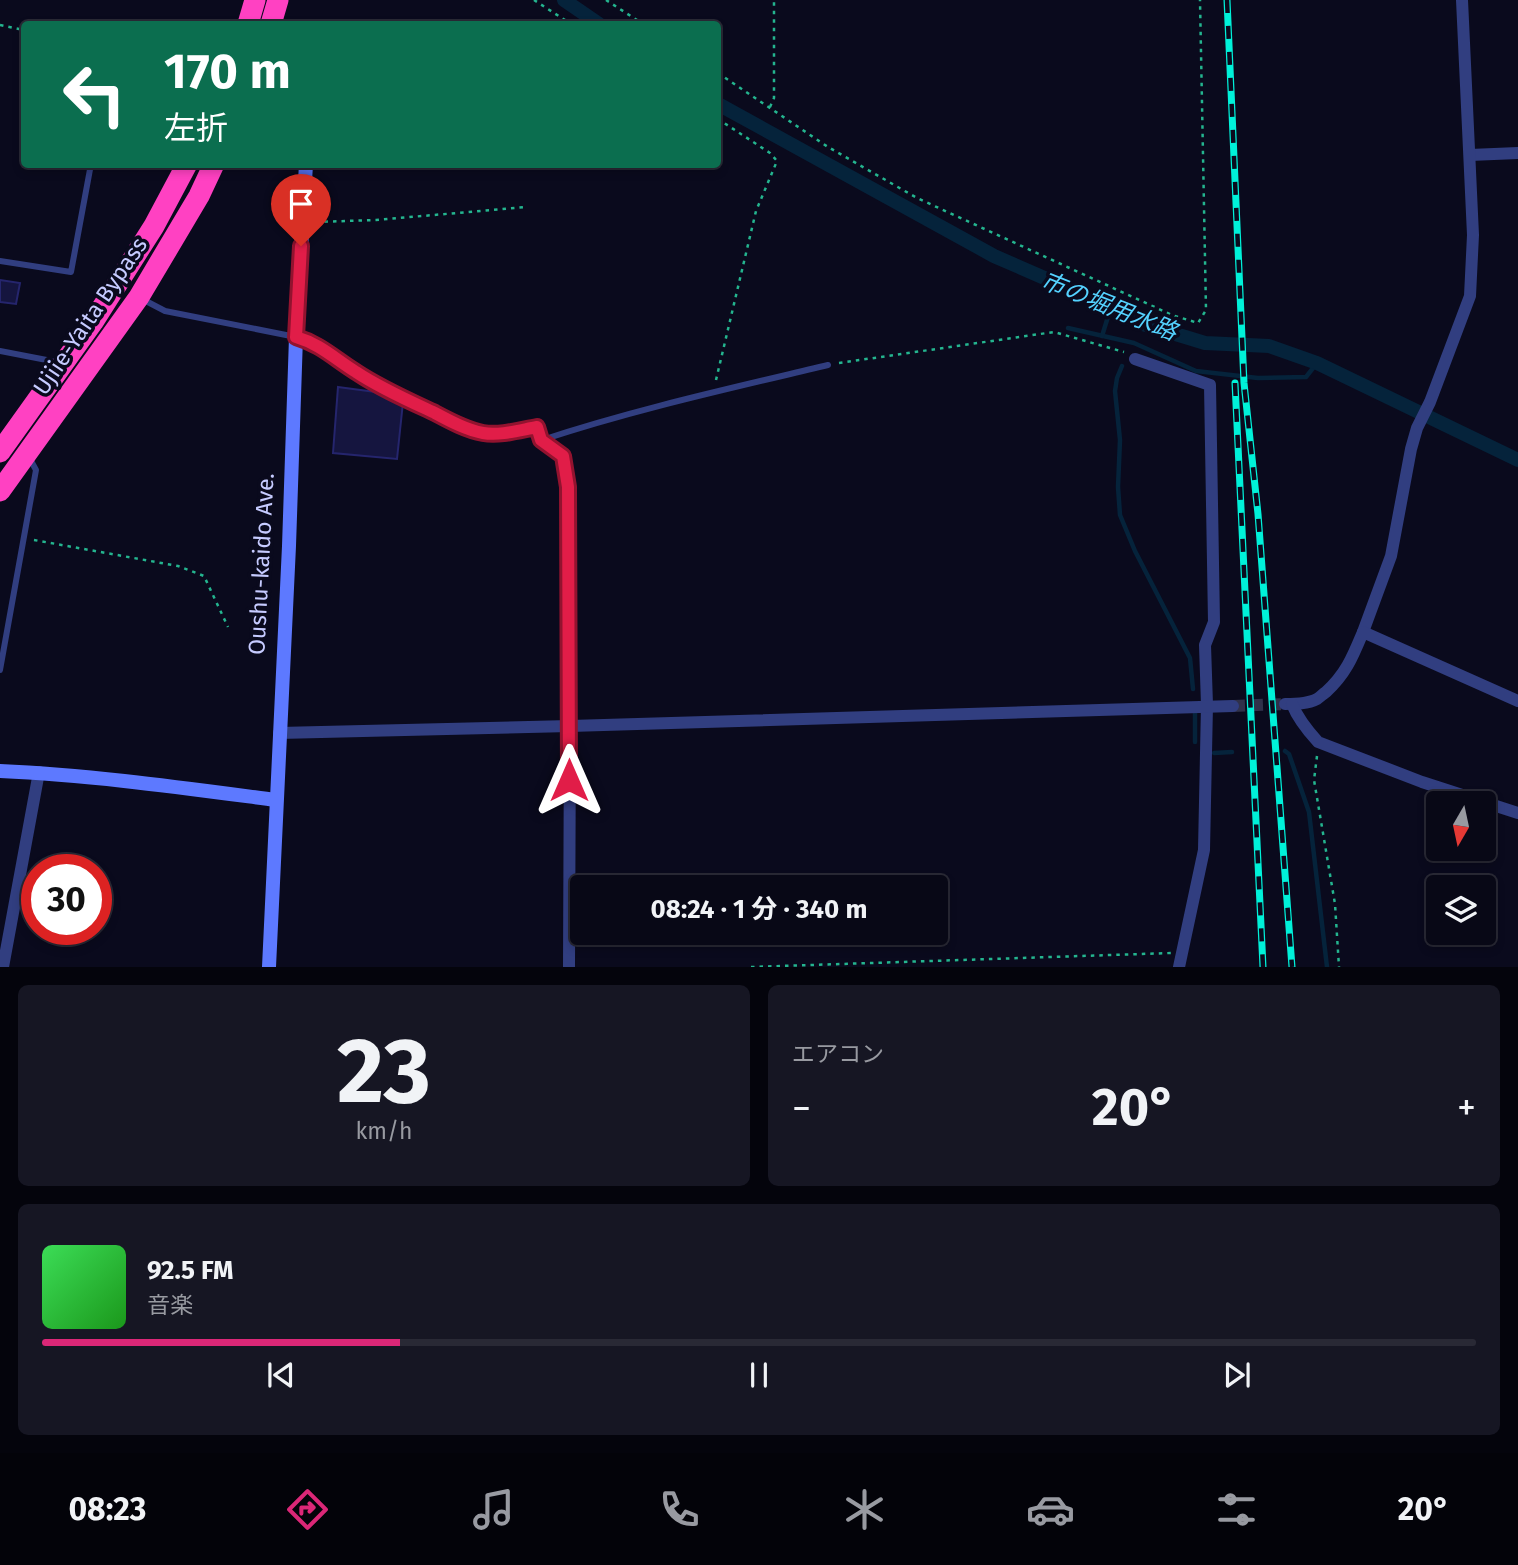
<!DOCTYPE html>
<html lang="ja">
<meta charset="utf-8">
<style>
:root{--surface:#080816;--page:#161623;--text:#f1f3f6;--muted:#989aa1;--line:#292935;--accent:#db2777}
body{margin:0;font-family:"Fira Sans","Noto Sans JP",sans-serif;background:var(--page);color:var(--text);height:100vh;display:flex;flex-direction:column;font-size:26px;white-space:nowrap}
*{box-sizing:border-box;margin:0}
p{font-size:23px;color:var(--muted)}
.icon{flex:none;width:38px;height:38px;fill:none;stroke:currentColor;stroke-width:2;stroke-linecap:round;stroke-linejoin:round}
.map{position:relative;height:967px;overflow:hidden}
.sheet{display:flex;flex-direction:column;gap:18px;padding:18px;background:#04040c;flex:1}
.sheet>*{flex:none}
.guide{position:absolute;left:21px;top:21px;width:700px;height:147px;border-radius:7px;box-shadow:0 4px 10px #0003,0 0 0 2px var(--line);background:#0b6e4f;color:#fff;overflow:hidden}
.needle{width:46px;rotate:189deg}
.fabs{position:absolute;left:1426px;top:791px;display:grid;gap:14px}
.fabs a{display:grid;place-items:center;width:70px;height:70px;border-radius:7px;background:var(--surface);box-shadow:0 4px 10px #0003,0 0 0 2px var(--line);font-size:35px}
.speed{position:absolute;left:21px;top:854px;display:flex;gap:14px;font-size:35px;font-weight:700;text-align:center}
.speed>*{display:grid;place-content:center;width:91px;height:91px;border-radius:50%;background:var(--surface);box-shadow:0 4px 10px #0003,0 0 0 2px var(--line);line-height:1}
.speed .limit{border:10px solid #d22;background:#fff;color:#111}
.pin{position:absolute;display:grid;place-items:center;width:60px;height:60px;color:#fff;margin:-72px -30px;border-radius:50% 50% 50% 0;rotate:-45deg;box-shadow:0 0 7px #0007}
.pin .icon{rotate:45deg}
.me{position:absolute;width:77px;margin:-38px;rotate:0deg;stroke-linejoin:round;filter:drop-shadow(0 0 5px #0008)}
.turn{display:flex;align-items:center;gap:24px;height:147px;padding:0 28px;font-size:32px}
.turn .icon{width:91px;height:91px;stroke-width:2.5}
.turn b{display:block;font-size:49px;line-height:60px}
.big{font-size:52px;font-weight:700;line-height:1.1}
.sheet .widget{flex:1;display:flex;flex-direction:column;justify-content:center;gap:10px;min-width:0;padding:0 24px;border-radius:10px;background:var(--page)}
.sheet .dial{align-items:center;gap:0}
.dial b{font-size:91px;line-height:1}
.song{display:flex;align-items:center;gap:21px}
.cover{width:84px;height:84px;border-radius:10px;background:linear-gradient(135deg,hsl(130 70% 55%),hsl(120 70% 35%))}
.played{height:7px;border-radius:4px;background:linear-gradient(90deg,var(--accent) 25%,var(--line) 25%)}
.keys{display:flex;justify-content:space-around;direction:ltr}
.heat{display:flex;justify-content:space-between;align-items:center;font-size:38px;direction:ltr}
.sheet .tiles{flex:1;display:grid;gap:18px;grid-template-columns:1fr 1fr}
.widget:last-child{grid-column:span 2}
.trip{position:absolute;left:570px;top:875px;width:378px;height:70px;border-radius:7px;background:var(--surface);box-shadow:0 4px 10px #0003,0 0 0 2px var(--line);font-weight:700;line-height:70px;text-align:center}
.tabs{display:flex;height:112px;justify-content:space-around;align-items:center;background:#030309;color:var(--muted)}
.tabs .icon{width:49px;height:49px}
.tabs .active{color:var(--accent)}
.tabs b{font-size:32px;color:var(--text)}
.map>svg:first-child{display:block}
</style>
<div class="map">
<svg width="1518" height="967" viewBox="0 0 1518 967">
<rect width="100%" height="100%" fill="#0a0a1d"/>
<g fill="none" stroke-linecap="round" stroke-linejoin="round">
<g stroke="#05233b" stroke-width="4.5">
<polyline points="1068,328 1134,343 1196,371 1258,378 1306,377 1317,363"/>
<polyline points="1102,336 1111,307"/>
<polyline points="1122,366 1117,378 1115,391 1120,440 1118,487 1120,515 1135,551 1190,658 1193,689"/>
<polyline points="1195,712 1195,742"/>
<polyline points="1285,751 1289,754 1309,812 1327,967"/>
<polyline points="1214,753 1232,752"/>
</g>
<g stroke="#05233b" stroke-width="14">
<polyline points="564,0 599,24"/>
<polyline points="718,104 994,256 1111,307 1136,322 1205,343 1269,346 1317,363 1518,460"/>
</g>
</g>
<g fill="#15153f" stroke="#25256d" stroke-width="2">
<polygon points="0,280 20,283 16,304 0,302"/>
<polygon points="338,387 383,393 403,402 397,459 333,453"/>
</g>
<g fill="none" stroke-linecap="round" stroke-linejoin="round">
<polyline stroke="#30314a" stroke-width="12" stroke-dasharray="12 6" stroke-linecap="butt" points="1233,706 1285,704"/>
<g stroke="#24b58f" stroke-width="2.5" stroke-dasharray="3.5 5" stroke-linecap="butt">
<polyline points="534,0 571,24"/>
<polyline points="606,0 643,24"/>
<polyline points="0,25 24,30"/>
<polyline points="718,73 828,147 917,198 1172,315 1198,323 1206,310 1200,0"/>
<polyline points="770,107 774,98 774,0"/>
<polyline points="316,222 376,220 526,207"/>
<polyline points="839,363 1054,332 1124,352"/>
<polyline points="716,380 756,211 777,161 770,153 718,119"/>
<polyline points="34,540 178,566 204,576 228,627"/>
<polyline points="1317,756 1314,780 1335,904 1339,967"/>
<polyline points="751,967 1171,953"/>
</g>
<g stroke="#313e80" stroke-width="6">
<polyline points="0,261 71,272 91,164"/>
<polyline points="142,299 165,311 296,337"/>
<polyline points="0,351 57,362 59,365"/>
<path d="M542,440C636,409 732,388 828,365"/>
<polyline points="0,670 36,470 30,459"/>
</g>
<g stroke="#313e80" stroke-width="12">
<polyline points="1470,155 1518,153"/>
<polyline points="296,337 316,344 356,373 415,404 470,429 481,433 493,434 537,427 541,440 563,456 568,487 570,726 569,967"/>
<polyline points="1135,359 1210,385 1214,622 1205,645 1207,705 1204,850 1179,967"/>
<polyline points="1363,632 1391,556 1411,449 1417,428 1430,402 1470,296 1473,235 1462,0"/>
<path d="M1285,704C1295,704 1308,704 1317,699C1320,697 1323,694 1326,692C1346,674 1353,656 1363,632L1518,701"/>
<path d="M1292,704C1298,719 1307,730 1318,742L1422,782L1518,813"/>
<polyline points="279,733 570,726 1233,706"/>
<polyline points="3,967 39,772"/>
</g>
<g stroke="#5d79ff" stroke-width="14">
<path d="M0,771C92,775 184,788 276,800"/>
<polyline points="269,967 289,546 296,337 306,164"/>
</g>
<g stroke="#ff41c2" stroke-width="21">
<polyline points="248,24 255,0"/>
<polyline points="271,24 278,0"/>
<polyline points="0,452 93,322 154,226 187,164"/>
<polyline points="0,491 139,297 199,196 214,164"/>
</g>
<g stroke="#00f1d9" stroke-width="7">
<g id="rail">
<polyline points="1227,0 1244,383 1258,514 1292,967"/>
<polyline points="1235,383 1263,967"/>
</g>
</g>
<use href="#rail" stroke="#0a0a1d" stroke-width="4.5" stroke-dasharray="13" stroke-linecap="butt"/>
</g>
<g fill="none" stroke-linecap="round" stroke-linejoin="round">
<g stroke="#92132f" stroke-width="18">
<path id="route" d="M301,246L296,337C320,344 335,359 356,372C380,388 407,400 433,412C448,420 466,430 483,433C500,436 520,430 537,427L541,440L563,456L568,487L569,780"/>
</g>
<use href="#route" stroke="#e11d48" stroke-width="12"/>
</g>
<g text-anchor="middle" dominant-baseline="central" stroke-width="7" stroke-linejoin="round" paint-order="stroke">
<g font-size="23" fill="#c6cbff" stroke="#0a0a1d">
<text transform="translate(90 316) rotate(-56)">Ujiie-Yaita Bypass</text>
<text transform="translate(261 564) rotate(-87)">Oushu-kaido Ave.</text>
</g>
<g font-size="24" font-style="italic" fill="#54d2ff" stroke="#0a0a1d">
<text transform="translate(1109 306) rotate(22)">市の堀用水路</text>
</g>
</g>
</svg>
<div class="fabs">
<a><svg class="needle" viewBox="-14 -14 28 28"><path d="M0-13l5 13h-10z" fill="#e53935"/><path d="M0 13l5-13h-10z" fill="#989aa1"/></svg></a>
<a><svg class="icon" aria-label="layers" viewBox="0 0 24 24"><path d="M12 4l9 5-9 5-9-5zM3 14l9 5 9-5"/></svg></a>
</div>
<div class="speed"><div class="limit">30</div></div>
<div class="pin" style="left:301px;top:246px;background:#d93025"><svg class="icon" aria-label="arrive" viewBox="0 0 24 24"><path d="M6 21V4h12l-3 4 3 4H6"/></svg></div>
<svg class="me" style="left:569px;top:780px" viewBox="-20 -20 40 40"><path d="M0-17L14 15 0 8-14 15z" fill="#e11d48" stroke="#fff" stroke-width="4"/></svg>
<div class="trip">08:24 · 1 分 · 340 m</div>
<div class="guide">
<div class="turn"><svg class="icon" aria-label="left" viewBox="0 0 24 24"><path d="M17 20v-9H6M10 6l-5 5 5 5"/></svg><div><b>170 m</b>左折</div></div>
</div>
</div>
<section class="sheet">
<div class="tiles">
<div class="widget dial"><b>23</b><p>km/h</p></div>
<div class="widget"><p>エアコン</p>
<div class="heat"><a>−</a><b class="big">20°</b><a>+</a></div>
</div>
<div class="widget">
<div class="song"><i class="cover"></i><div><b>92.5 FM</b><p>音楽</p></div></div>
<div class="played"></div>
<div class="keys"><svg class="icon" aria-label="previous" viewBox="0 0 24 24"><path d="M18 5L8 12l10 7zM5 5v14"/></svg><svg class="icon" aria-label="pause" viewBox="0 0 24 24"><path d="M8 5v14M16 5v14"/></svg><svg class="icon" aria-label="next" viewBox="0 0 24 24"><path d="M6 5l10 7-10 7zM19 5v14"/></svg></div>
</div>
</div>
</section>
<nav class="tabs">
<b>08:23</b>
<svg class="icon active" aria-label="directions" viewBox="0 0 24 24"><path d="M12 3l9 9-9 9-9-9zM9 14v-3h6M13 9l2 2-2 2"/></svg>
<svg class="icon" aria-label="music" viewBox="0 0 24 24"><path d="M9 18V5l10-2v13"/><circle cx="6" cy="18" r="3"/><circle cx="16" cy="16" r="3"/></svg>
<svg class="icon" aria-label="phone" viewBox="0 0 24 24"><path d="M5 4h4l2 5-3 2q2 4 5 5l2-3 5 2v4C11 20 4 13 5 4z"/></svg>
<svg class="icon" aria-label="climate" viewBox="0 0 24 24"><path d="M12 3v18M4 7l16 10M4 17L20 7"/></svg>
<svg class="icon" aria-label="car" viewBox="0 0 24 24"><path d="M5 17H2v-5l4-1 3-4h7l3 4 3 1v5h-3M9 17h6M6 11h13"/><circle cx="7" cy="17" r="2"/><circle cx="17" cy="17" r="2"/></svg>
<svg class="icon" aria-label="filters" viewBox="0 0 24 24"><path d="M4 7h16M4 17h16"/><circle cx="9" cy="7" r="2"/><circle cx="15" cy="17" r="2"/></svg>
<b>20°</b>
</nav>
